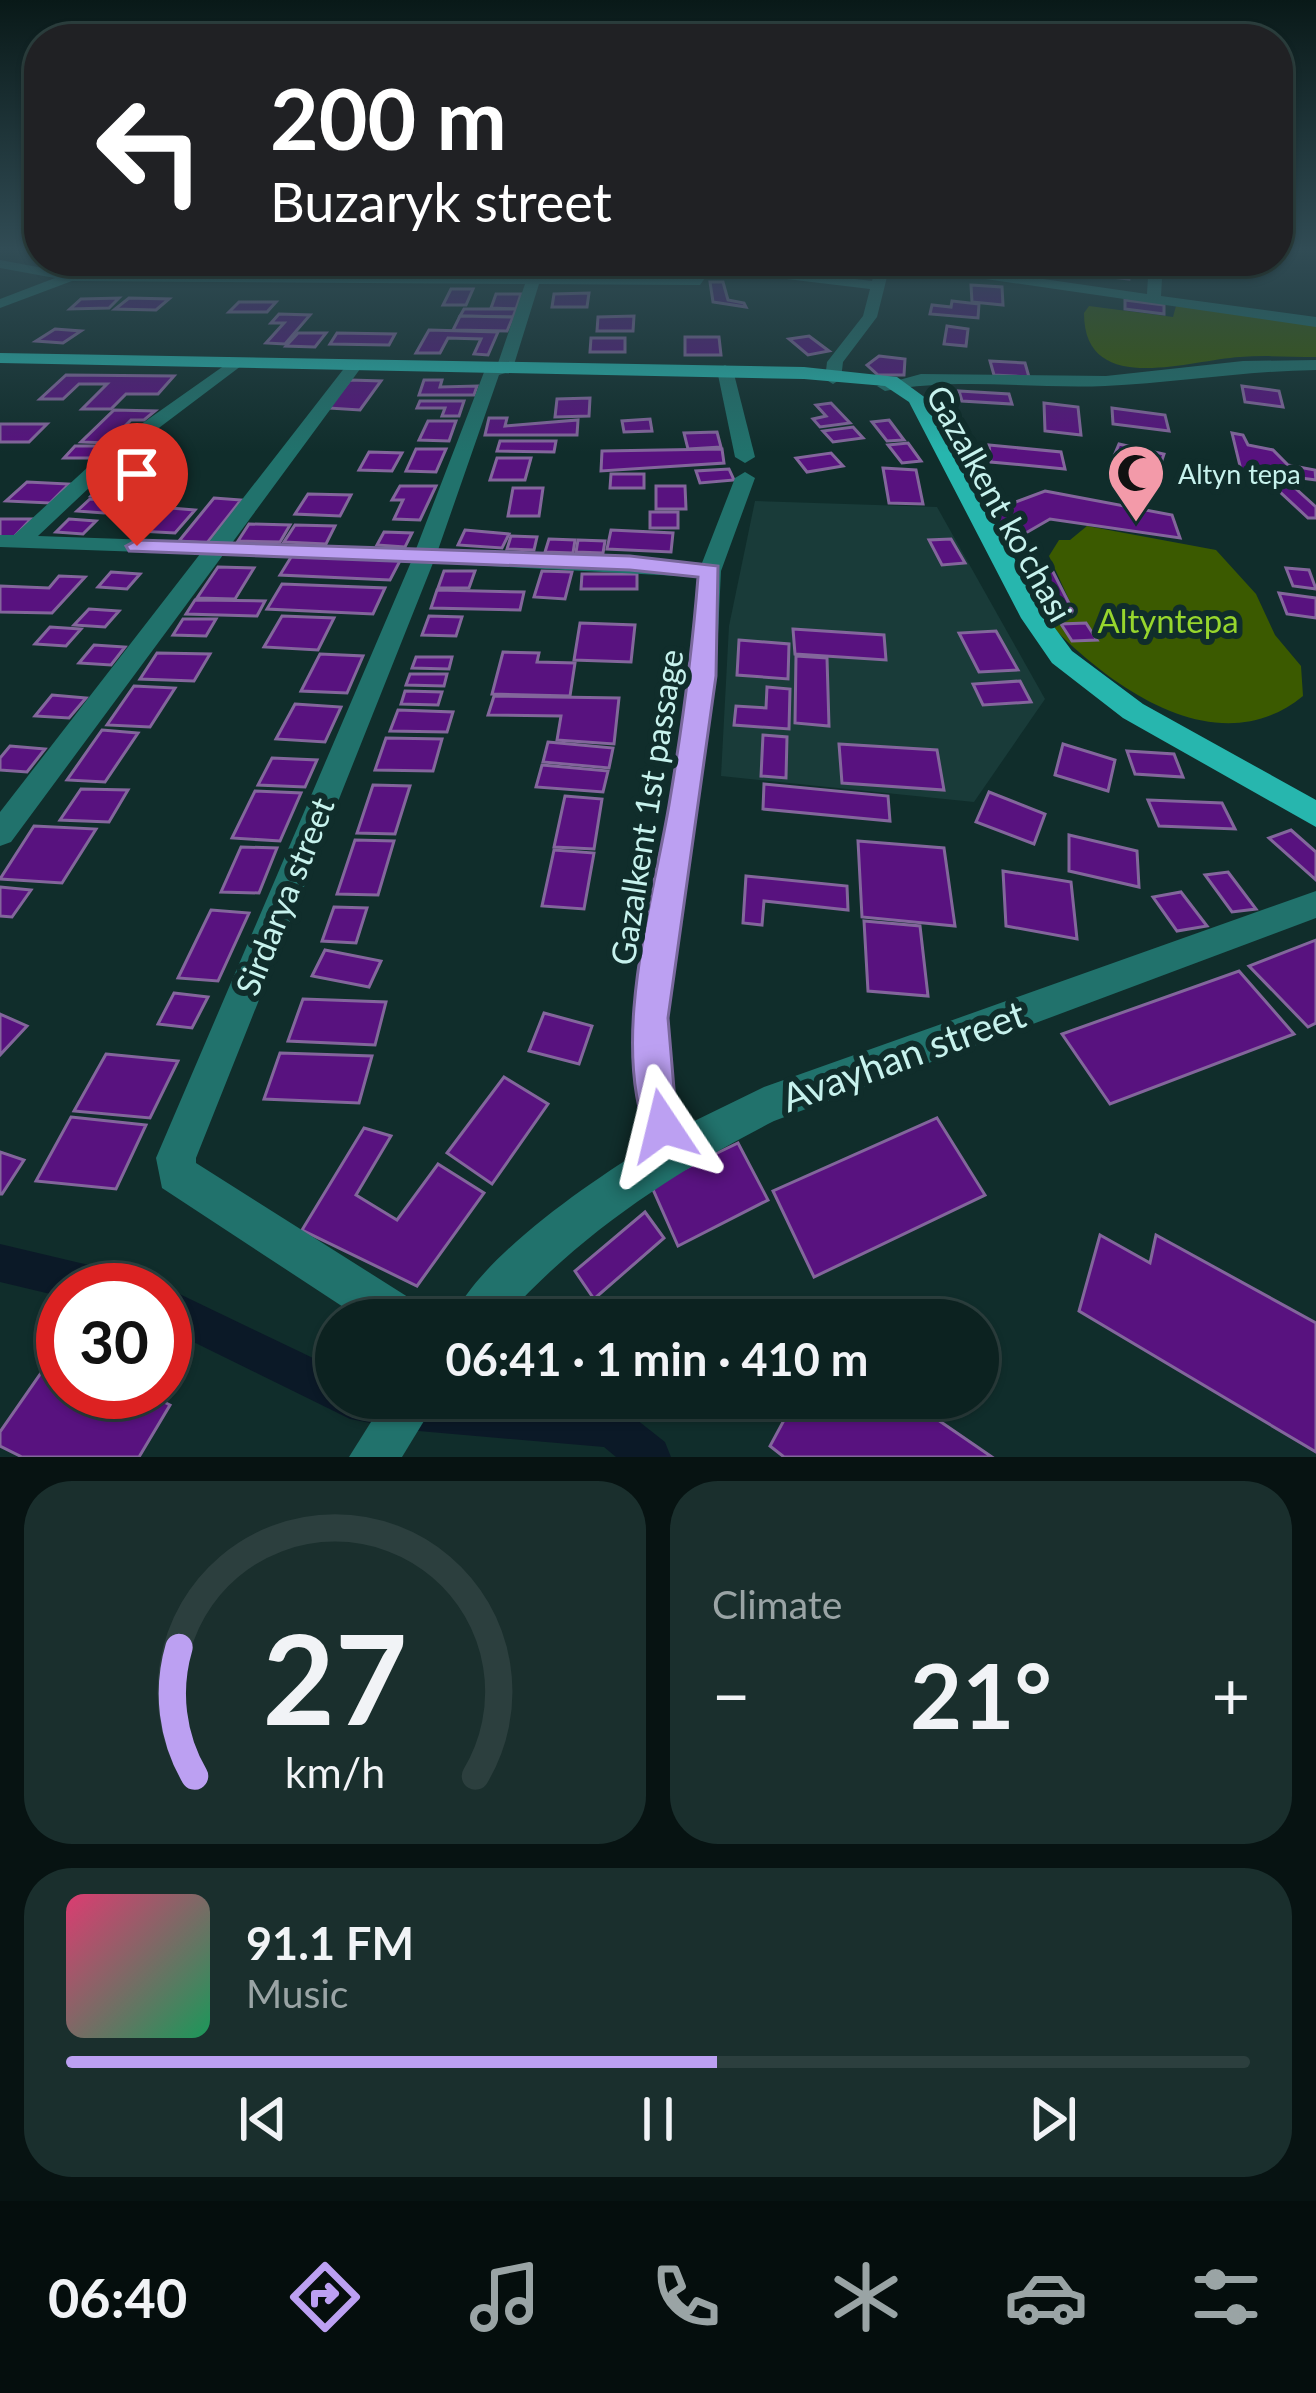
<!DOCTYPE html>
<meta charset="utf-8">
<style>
:root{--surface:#0c2220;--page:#1a2f2d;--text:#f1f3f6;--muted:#9aa4a5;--line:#2c3f3e;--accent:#bca0f2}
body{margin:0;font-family:Lato,sans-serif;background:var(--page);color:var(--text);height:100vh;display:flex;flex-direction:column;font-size:45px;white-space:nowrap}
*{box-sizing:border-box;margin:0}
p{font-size:39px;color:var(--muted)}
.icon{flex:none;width:66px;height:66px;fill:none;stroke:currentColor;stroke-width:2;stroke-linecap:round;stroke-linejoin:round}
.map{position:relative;height:1457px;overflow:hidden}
.panel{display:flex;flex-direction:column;gap:24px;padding:24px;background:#071312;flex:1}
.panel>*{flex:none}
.hud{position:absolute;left:24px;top:24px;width:1269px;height:252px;border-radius:48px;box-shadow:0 3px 9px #0004,0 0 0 3px var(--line);background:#202124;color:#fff;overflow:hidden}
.speed{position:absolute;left:36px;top:1263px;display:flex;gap:24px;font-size:60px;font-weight:700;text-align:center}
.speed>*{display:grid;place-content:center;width:156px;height:156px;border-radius:50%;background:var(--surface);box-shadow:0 3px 9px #0004,0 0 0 3px var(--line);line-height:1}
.speed .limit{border:18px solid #d22;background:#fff;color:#111}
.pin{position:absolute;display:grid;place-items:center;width:102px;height:102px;color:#fff;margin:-123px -51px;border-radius:50% 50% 50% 0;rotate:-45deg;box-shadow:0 0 12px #0007}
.pin .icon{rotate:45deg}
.me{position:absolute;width:132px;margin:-66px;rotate:350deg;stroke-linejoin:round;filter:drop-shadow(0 0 9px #0008)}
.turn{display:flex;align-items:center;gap:42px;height:252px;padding:0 48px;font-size:54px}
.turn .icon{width:156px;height:156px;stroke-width:2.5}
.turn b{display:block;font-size:84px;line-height:102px}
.big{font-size:90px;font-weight:700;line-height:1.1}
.panel .widget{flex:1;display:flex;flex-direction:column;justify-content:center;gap:18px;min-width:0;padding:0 42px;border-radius:48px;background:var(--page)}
.panel .dial{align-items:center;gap:0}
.dial svg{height:312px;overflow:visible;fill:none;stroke:var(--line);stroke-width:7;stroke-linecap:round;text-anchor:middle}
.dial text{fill:var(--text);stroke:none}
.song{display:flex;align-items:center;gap:36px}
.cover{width:144px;height:144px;border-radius:18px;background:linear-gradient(135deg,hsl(340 70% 55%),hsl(150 70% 35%))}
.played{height:12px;border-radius:6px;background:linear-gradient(90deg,var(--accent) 55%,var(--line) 55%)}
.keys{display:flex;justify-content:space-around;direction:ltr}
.heat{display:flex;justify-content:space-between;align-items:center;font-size:66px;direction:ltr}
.panel .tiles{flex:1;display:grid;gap:24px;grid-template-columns:1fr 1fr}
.widget:last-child{grid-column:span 2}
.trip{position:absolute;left:315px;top:1299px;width:684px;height:120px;border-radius:60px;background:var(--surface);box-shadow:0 3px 9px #0004,0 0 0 3px var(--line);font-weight:700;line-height:120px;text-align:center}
.dock{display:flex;height:192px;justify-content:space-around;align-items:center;background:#050e0d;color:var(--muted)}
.dock .icon{width:84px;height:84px}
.dock .on{color:var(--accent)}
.dock b{font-size:54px;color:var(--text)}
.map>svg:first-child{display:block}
</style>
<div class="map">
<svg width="1316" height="1457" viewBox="0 0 1316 1457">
<rect width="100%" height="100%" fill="#102d2b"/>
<polygon fill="#193b39" points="755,501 937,507 1045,699 974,802 721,776 729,626"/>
<g fill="#3b5a00">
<path d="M1089,306L1173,317L1176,306L1316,324V357C1291,357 1265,355 1240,357C1189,360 1084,398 1084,313Z"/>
<path d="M1087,526L1216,550L1256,594L1275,635L1301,666L1303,696C1215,768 1103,682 1041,615H1076L1049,556L1059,540H1070Z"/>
</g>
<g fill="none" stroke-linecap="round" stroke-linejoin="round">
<g fill="#0b1927" fill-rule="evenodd">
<polygon points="0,1244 114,1271 128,1276 133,1290 63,1290 63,1297 0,1282"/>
<polygon points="165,1287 336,1369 336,1398 521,1398 612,1406 627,1412 665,1442 671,1457 616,1457 604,1447 407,1430 350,1419 165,1328 165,1290 159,1290"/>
</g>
</g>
<g fill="#58127f" stroke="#83669c" stroke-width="3">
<polygon points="341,261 364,261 355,275 331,275"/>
<polygon points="1080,261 1131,263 1129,279 1078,273"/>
<polygon points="1194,261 1233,261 1239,274 1197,270"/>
<polygon points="710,282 723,282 728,300 744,303 746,307 713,302"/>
<polygon points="971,285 1002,287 1003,305 972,302"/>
<polygon points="451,289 473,289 466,305 443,305"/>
<polygon points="589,293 587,307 552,307 554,294"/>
<polygon points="496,294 521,294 516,309 491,308"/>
<polygon points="119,298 109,308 70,309 81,299"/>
<polygon points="129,298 169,299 156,310 115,309"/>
<polygon points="1125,300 1164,305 1164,314 1125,309"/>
<polygon points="952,301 979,304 978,318 930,314 932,305 951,307"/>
<polygon points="239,302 276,302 267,312 229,312"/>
<polygon points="464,309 516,309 513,317 460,316"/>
<polygon points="279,314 310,315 285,344 266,343 284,323 271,323"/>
<polygon points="460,316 513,317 507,331 453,330"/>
<polygon points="634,316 633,331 597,331 598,317"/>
<polygon points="947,326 968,329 966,346 944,344"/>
<polygon points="55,329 81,331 63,343 36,341"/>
<polygon points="429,330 498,332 488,355 474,354 481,339 448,338 440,353 416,353"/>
<polygon points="298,333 326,333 315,347 286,346"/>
<polygon points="337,333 395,334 389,345 330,344"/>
<polygon points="809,336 829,351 808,355 789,339"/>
<polygon points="685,337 719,337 721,355 685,355"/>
<polygon points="591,338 625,338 625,352 590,352"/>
<polygon points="879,356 905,359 904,375 878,375 867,365"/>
<polygon points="990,361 1025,363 1029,377 994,375"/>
<polygon points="66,375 174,376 158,394 126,394 111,409 82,409 107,384 79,384 63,399 40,399"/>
<polygon points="350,380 381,381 360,410 328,408"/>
<polygon points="424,380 442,380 440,387 477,386 474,395 419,395"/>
<polygon points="1242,386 1279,391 1283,407 1245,402"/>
<polygon points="959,391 1009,394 1012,404 962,401"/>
<polygon points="590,398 589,416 555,417 557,399"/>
<polygon points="420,401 464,401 459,416 442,416 445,408 417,408"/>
<polygon points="831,403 850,423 820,427 813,419 826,416 816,405"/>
<polygon points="1044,403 1078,407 1081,435 1045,431"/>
<polygon points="1112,408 1165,415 1169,431 1113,424"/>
<polygon points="114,410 155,411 144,420 131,420 108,443 81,442"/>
<polygon points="489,418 507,418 505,426 578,420 577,435 485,435"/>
<polygon points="650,419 652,431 624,432 622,421"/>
<polygon points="889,420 904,440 887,441 872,422"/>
<polygon points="428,421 456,421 449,441 419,440"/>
<polygon points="0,424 47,424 29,442 0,442"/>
<polygon points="853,427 863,438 833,442 823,431"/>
<polygon points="717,432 721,447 688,449 684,433"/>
<polygon points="1232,433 1243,435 1248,445 1273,450 1288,465 1315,470 1316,480 1241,470"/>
<polygon points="500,441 556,441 554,452 497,451"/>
<polygon points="908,443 921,461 902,463 888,445"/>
<polygon points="1119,444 1164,454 1160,466 1114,456"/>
<polygon points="989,445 1061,452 1065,469 991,462"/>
<polygon points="75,446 103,446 92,458 64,458"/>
<polygon points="416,449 446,449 436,472 406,471"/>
<polygon points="722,449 724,463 601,471 602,451"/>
<polygon points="369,452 402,453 392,471 359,470"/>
<polygon points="831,453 843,466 807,472 796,458"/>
<polygon points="497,458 531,458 525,480 490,480"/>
<polygon points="883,468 916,470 923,504 889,503"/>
<polygon points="729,469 734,480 700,483 696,471"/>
<polygon points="611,474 644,474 644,488 610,488"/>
<polygon points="1285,479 1316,507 1316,518 1308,518 1267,480"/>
<polygon points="27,482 69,484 50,503 6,501"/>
<polygon points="103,484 128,486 117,498 91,496"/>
<polygon points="400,486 436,486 420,520 394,519 403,500 392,500"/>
<polygon points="656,486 685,486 686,509 656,509"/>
<polygon points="513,488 543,488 539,516 508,516"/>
<polygon points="1045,491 1172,515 1180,538 1050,519 1024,534 1034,553 1011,554 992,511"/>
<polygon points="308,494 351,495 340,516 295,514"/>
<polygon points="214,498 241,500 207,543 179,541"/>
<polygon points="90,499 116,500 104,513 77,511"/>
<polygon points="158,507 195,510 175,533 137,531"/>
<rect x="650" y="512" width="28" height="16"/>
<polygon points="0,519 31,519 14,537 0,537"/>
<polygon points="69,519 96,521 83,534 56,532"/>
<polygon points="249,524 290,525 280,542 238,541"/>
<polygon points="295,525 335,526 326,544 284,542"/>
<polygon points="465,530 509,534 502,548 458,545"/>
<polygon points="611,530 673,533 671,552 607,549"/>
<polygon points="384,532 412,533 405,547 377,545"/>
<polygon points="511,536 537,537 534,550 507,549"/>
<polygon points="549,539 575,540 573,553 545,552"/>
<polygon points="951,539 965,563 942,565 929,540"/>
<polygon points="578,540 605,541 603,553 576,552"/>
<polygon points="293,554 401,559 390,580 280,575"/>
<polygon points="1018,564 1049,564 1074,613 1041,613"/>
<polygon points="218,567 254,568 235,599 197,598"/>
<polygon points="1286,568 1309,570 1316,589 1293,586"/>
<polygon points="444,571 475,571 469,588 438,588"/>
<polygon points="542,571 572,572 565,599 534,597"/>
<polygon points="111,572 140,574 127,589 98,587"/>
<polygon points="582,574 637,574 637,589 581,589"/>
<polygon points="59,576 85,577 52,613 0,612 0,586 49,588"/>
<polygon points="282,584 385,588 373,614 267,609"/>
<polygon points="437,590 524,592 520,610 431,608"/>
<polygon points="1279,593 1316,598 1316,618 1287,614"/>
<polygon points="195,600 265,601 257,616 186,614"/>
<polygon points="89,609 119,611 105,627 74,625"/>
<polygon points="282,616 334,618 318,650 264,647"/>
<polygon points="429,616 462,617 456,636 422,635"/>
<polygon points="183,619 216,619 206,636 173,635"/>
<polygon points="580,623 635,625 631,662 574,660"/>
<polygon points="1086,623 1097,640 1072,641 1061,624"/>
<polygon points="50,627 81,629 66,646 35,644"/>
<polygon points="793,629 884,635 886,660 795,654"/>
<polygon points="996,631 1018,670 979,672 959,633"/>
<polygon points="739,640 789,644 788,679 737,675"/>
<polygon points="94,645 125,647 111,665 79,663"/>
<polygon points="503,652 539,653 537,662 575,663 570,696 492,694"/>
<polygon points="157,653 210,654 194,681 140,679"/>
<polygon points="320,654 363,656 347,693 301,691"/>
<polygon points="796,656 827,658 829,726 795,723"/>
<polygon points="416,657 452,657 449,669 412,668"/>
<polygon points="410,674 447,674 444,686 406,685"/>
<polygon points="1020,681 1031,702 983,705 973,684"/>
<polygon points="134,686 175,688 150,727 107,725"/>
<polygon points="767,687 790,689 789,729 734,725 736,706 766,708"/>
<polygon points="405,691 442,692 438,705 401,704"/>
<polygon points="52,695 86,698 69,718 35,716"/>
<polygon points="494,696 619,698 614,744 557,740 561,716 488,715"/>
<polygon points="295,704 341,707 325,742 276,739"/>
<polygon points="398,710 453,712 447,732 390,731"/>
<polygon points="102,730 138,733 105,782 67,780"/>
<polygon points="763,735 787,737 786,778 761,776"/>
<polygon points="386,738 442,739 433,771 375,770"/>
<polygon points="548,742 613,748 609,768 543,762"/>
<polygon points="839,744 937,750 944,790 842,783"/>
<polygon points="1063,744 1115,760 1108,791 1055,775"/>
<polygon points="10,746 45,749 27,772 0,770 0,758"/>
<polygon points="1127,751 1174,754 1183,777 1135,774"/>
<polygon points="272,758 317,760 305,787 258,785"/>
<polygon points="542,765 608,771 603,792 536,787"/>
<polygon points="764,784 888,796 890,821 763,809"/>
<polygon points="373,785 410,786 395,834 357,833"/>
<polygon points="81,789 128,790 109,822 60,820"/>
<polygon points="255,791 301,793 280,841 232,838"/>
<polygon points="989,792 1045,814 1034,844 976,822"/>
<polygon points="565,796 602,799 594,849 554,847"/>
<polygon points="1148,800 1222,803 1235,829 1159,826"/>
<polygon points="34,826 96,829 62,883 0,879"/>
<polygon points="1291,830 1316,852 1316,880 1269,838"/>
<polygon points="1069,835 1137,851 1139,887 1069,871"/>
<polygon points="355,840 394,841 378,895 337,894"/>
<polygon points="858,841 944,848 955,926 862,917"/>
<polygon points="241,847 277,848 259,893 221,892"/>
<polygon points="554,850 594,853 584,909 542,906"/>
<polygon points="1003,871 1071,882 1077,939 1006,926"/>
<polygon points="1228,872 1256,909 1232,912 1205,875"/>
<polygon points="746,876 847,886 848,910 764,901 762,925 743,923"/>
<polygon points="0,887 31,890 12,917 0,916"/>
<polygon points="1181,892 1207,926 1177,931 1153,897"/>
<polygon points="334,907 367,908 356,943 322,941"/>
<polygon points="211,910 249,913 218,981 178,978"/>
<polygon points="864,921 920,926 928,996 868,991"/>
<polygon points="1316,940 1316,1023 1308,1027 1249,966"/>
<polygon points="325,950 381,961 369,987 312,976"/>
<polygon points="1239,971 1294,1034 1110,1104 1062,1034"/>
<polygon points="174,993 208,997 192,1028 158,1024"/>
<polygon points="303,999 386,1002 375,1045 288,1041"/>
<polygon points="544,1013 592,1026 579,1064 529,1051"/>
<polygon points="0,1014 27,1026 0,1055"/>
<polygon points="280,1053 372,1056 359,1103 264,1099"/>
<polygon points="106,1054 178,1061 150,1118 74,1111"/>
<polygon points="504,1077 548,1104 492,1184 447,1153"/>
<polygon points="71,1117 146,1125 116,1189 36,1181"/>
<polygon points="937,1118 985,1195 814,1277 773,1191"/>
<polygon points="364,1128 391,1136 356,1195 397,1220 438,1164 484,1193 417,1286 302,1230"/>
<polygon points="738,1143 768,1200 678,1246 651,1185"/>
<polygon points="0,1152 24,1160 2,1194 0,1194"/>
<polygon points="645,1212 664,1238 594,1299 575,1271"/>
<polygon points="1100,1235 1150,1263 1156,1235 1316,1323 1316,1452 1079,1311"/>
<polygon points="57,1350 63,1353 63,1392 144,1392 170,1405 139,1457 22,1457 0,1446 0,1432"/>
<polygon points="796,1398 906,1398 992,1457 784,1457 770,1446"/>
</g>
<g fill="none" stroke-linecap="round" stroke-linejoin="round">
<g fill="#21726c" fill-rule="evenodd">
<path d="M0,260L70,273L527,276L532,261H546L541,276L705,278L700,285L539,284L512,371L499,375L438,550L702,563L735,478L745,472L755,478L721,571L716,676L668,1018L675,1101L682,1127L764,1087L1316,891V918L774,1121C672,1173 579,1234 503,1320H452C477,1259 592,1180 649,1146C620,1034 644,950 663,839C677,752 691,665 698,577L433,563L196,1158V1163L419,1304L425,1320H363L162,1188L156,1158L411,562L223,555L11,842L0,846V812L200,554L0,547V535H14L113,444L235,358L241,360V366L127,452L38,536L209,542L349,362L355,360L363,365L232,543L416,549L486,367L498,363L525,284L72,281L0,308V299L55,278L0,268Z"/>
<polygon points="768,261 782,261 779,270 872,281 877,261 918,261 1147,294 1149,261 1163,261 1161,296 1316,317 1316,327 890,265 877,317 843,362 841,379 833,384 825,379 827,362 863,316 870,289 770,277 762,270"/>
<path d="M1316,360V370C1245,371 1176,383 1105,386C1032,389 957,377 885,391L877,386L921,374L1106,376L1243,361Z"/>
<polygon points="725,365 733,370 755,457 745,463 735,457 717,370"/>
<polygon points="386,1398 438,1398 402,1457 349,1457"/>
</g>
<polygon fill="#27b6ae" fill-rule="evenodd" points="0,353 804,367 897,377 927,399 1046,616 1072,651 1143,704 1316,800 1316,827 1123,718 1052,663 1021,618 909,402 885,386 804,379 0,363"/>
</g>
<linearGradient id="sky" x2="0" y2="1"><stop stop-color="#091918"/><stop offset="0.55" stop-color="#314c55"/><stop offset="1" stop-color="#314c55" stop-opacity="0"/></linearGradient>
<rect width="1316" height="453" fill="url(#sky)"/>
<path fill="#bca0f2" stroke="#7a689d" stroke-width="3" d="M137,540L630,556L718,566L716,676L668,1018L675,1101L683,1126L677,1140L663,1146L649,1140C609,1043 652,905 669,805C682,728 692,654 698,577L630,570L129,551L126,546Z"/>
<defs>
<g id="mosque-pin" transform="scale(3)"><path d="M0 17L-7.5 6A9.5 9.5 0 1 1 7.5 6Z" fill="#f39aa9" stroke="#102d2b"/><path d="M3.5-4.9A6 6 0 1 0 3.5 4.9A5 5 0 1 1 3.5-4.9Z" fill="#111"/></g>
</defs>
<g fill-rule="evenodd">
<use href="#mosque-pin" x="1136" y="473"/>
</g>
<g text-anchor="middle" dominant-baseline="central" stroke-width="12" stroke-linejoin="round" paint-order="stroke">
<g font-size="27" fill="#c7f2ed" stroke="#102d2b" text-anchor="start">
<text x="1178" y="473">Altyn tepa</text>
</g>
<g font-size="33" fill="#c7f2ed" stroke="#102d2b">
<text transform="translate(1000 503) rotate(61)">Gazalkent ko'chasi</text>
<text transform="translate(646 807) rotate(-81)">Gazalkent 1st passage</text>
<text transform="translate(284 896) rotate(-68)">Sirdarya street</text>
</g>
<g font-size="33" fill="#97d62d" stroke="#102d2b">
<text x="1168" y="620">Altyntepa</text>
</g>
<g font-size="39" fill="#c7f2ed" stroke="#102d2b">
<text transform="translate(903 1055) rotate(-20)">Avayhan street</text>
</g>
</g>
</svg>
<div class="speed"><div class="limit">30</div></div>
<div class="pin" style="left:137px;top:546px;background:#d93025"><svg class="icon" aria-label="arrive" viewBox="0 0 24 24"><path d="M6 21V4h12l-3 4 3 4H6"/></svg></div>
<svg class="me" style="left:663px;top:1126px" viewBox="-20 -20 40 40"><path d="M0-17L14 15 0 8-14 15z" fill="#bca0f2" stroke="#fff" stroke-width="4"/></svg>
<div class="trip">06:41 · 1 min · 410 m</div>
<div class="hud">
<div class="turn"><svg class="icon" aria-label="left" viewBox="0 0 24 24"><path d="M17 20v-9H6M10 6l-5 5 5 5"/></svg><div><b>200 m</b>Buzaryk street</div></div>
</div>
</div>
<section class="panel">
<div class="tiles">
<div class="widget dial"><svg viewBox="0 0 100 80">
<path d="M14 69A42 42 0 1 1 86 69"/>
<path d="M14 69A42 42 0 0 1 10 36" stroke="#bca0f2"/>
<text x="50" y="56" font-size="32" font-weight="700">27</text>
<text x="50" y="72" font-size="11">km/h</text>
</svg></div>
<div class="widget"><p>Climate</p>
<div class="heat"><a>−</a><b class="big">21°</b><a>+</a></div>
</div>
<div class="widget">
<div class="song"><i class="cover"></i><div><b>91.1 FM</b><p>Music</p></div></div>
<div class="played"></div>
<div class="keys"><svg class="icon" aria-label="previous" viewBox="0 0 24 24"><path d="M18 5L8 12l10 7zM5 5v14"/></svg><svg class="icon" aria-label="pause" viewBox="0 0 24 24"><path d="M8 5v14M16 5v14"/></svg><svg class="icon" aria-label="next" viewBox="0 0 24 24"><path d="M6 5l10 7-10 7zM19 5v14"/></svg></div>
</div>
</div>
</section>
<nav class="dock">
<b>06:40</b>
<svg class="icon on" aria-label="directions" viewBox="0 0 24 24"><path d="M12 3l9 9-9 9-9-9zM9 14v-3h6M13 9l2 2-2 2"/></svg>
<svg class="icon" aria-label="music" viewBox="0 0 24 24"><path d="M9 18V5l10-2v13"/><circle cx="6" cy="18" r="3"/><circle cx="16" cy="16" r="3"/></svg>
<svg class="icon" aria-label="phone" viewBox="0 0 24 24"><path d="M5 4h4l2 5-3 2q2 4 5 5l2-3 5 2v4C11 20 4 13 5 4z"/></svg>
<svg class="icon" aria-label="climate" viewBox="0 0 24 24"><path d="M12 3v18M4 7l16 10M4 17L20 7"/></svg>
<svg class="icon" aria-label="car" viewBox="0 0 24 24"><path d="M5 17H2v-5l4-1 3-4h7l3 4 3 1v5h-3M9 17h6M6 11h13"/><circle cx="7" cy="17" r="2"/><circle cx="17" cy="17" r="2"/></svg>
<svg class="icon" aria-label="filters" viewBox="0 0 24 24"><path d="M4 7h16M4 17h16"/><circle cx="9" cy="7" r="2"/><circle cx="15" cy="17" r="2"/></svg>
</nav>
